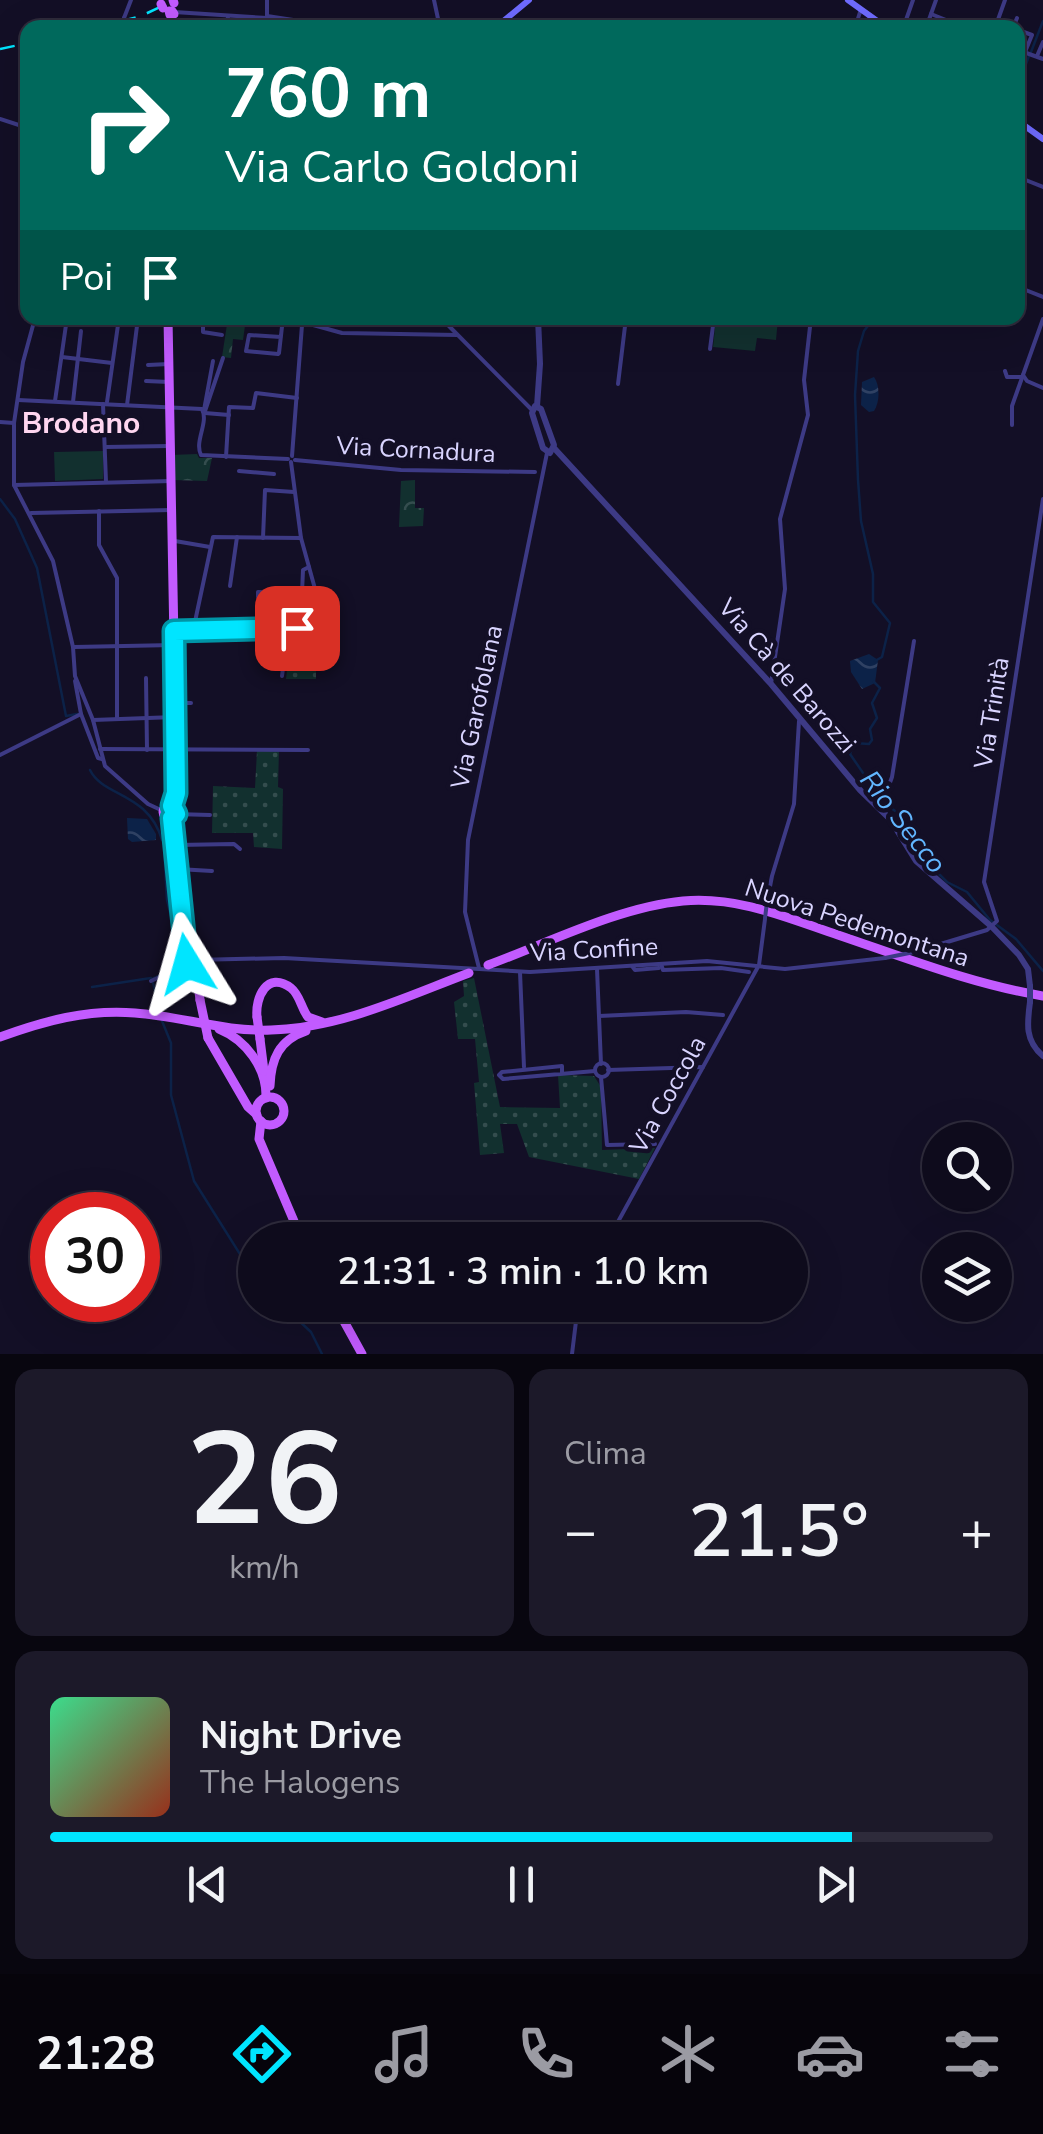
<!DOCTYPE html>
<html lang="it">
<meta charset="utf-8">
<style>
:root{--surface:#0e0b1c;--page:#1c1929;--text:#f1f3f6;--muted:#9b9ba3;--line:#2e2b3b;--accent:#00e5ff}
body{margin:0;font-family:"Nunito Sans",sans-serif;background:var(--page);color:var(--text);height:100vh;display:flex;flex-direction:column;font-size:38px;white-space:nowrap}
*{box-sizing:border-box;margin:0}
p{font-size:32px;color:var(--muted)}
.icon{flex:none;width:55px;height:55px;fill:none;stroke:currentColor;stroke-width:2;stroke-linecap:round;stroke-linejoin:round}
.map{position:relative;height:1354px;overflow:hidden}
.side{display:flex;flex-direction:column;gap:15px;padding:15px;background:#08060f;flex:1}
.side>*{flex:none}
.guide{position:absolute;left:20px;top:20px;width:1005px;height:305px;border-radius:20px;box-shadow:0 10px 40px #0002,0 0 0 2px var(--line);background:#00695c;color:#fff;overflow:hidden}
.controls{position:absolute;left:922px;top:1122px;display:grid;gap:20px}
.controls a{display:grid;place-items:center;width:90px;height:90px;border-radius:50%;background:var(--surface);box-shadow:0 10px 40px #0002,0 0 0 2px var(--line);font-size:50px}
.speed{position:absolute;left:30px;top:1192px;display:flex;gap:20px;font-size:50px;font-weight:700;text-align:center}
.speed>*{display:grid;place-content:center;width:130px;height:130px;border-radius:50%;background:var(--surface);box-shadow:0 10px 40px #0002,0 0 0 2px var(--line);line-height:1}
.speed .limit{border:15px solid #d22;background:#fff;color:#111}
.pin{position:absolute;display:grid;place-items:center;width:85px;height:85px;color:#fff;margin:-42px;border-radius:20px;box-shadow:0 5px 15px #0006}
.me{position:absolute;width:110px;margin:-55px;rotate:352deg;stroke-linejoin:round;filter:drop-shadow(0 0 8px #0008)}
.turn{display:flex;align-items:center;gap:35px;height:210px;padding:0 40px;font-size:45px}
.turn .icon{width:130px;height:130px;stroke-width:2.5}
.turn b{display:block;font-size:70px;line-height:85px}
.then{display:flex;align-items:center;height:95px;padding:0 40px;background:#0003;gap:20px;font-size:38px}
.big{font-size:75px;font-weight:600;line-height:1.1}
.side .card{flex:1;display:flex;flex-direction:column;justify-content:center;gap:15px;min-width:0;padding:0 35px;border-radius:20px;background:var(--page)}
.side .dial{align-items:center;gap:0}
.dial b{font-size:130px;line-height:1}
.song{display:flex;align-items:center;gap:30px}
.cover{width:120px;height:120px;border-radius:15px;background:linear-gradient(135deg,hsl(150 70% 55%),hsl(10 70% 35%))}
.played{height:10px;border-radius:5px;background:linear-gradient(90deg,var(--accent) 85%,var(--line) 85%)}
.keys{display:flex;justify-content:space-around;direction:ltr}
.heat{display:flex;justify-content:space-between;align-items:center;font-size:55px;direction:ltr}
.side .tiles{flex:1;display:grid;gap:15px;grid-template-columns:1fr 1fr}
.card:last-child{grid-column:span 2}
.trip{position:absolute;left:238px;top:1222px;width:570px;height:100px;border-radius:50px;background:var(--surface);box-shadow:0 10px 40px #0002,0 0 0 2px var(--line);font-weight:600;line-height:100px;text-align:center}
.menu{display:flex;height:160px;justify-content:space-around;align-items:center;background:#06040b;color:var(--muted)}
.menu .icon{width:70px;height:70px}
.menu .on{color:var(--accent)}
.menu b{font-size:45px;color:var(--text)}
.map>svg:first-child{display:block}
</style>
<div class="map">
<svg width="1043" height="1354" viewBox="0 0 1043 1354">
<defs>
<pattern id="grass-dots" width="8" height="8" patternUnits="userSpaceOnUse" patternTransform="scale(2.5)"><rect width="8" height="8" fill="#12302f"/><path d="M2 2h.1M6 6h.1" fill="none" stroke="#344d4e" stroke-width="1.8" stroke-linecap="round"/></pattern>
<pattern id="forest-crowns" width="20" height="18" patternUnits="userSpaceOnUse" patternTransform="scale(2.5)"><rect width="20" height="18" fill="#12302f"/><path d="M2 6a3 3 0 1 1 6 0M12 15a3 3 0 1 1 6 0" fill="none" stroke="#344d4e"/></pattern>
<pattern id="water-waves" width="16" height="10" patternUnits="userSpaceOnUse" patternTransform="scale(2.5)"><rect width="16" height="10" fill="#0c2248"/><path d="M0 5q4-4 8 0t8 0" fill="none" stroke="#2f4163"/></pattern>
</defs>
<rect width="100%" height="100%" fill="#130f26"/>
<g fill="url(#grass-dots)">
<polygon points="309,661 316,664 316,679 286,679 288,663"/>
<polygon points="279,750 278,787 283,789 282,849 254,847 253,833 212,833 213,786 255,788 257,751"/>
<polygon points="474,978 500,1107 560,1108 558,1075 594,1076 601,1087 602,1150 655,1148 639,1179 529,1157 517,1124 500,1124 504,1153 480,1155 474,1083 479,1082 475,1039 458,1039 454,1002 464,996 463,981"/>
</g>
<g fill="url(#forest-crowns)">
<polygon points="228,318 246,318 243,340 233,339 231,358 222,357"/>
<polygon points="197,454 199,458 212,458 207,481 173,480 172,455"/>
<polygon points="415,480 415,508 424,508 423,526 399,527 401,481"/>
<polygon points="320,624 323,637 305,654 288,655 282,635 301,634 302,625"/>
</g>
<g fill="#12302f">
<polygon points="716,318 778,319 776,340 757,338 755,351 713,347"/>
<polygon points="103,451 103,479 55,481 54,452"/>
</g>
<g fill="url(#water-waves)">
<path d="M874,377C880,385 880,402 874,411L869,412L861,405L862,382Z"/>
<polygon points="869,654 878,660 875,683 862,689 851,672 850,661"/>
<polygon points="127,818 147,819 156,834 156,840 132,842 128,839"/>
</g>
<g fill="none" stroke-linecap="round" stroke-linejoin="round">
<g stroke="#0c2248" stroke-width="2.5">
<polyline points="1031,52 1043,21"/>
<polyline points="1018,85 1029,56"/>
<polyline points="874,318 864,331 858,351 855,395 858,480 861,521 873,574 873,602 890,623 882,657 875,661"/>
<polyline points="0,499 15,519 37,568 66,716 77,714"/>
<polyline points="874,682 880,688 872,703 877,718 870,729 872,740 869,744 854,743 850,754 883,802 910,822 932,867 947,882 967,892 990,920 1016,939 1043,971"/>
<path d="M90,770C103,797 148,792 162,840"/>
<polyline points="164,847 167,900 182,961 179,966"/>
<polyline points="152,979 172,970"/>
<polyline points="153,983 160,1011"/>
<polyline points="92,987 151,978"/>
<polyline points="162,1021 171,1043 171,1095 194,1181 255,1278"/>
<polyline points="282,1305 311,1332 322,1354"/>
</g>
<g stroke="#3d3a85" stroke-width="4">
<polyline points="434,0 440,28"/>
<polyline points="174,12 267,18"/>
<polyline points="931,14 966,28"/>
<polyline points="267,16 339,27 377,28"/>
<polyline points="124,18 131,0"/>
<polyline points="906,20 913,0"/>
<polyline points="227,28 228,16"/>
<polyline points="267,28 267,0"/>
<polyline points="855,28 861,9"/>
<polyline points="926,28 936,0"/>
<polyline points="995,28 1005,0"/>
<polyline points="1013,28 1017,18"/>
<polyline points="1018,30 1032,35 1025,52"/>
<polyline points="1018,50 1043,59"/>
<polyline points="1037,56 1043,42"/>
<polyline points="0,119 28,128"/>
<polyline points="1018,177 1043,187"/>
<polyline points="1018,287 1043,297"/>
<polyline points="35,318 23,362 14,423 14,485 53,561 73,647 75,676 93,720 105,766 148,804 163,811"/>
<polyline points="203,318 203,332 222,335"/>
<polygon points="302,318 306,321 303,325 299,322"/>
<polyline points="441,318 532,410"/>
<polyline points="1043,319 1023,375 1027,381 1043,388"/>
<polyline points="306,323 342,333 457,335"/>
<polyline points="281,337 249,335 246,351 278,354 279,353 283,318"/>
<polyline points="710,349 714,318"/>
<polyline points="62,357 112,363"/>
<polyline points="148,365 169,364"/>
<polyline points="1005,371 1007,377 1022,377"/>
<polyline points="146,381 169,382"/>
<polyline points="618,384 626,318"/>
<path d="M18,400L202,409C209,423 194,441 201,455L288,459"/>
<polyline points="55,401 67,318"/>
<polyline points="73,402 81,331"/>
<polyline points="107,402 119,318"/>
<polyline points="103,404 106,482"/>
<polyline points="127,405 138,318"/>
<polyline points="204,410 213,361"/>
<polyline points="205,411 223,358"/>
<polyline points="205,413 229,415"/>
<polyline points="0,422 14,423"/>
<polyline points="1012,425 1012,406 1023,375"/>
<polyline points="105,447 170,446"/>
<polyline points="292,456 302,325"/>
<polyline points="226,457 229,407 253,408 256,393 297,398"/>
<polyline points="295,460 401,470 535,472"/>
<polyline points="239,471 274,474"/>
<polyline points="14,485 172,481"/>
<polyline points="99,511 99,545 117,578 117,719"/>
<polyline points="31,513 172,510"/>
<polyline points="263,538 265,490 294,492"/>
<polyline points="175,541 210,547"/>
<polyline points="230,586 237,537"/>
<polyline points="302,593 303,570 309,567"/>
<polyline points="258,597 258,592 316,594"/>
<polyline points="276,629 283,655"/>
<polyline points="174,631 297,628"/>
<polyline points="193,631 213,537 301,538"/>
<polyline points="74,647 174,645"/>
<polygon points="286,655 288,660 283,661 281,657"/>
<polyline points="288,657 307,656 328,636 301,538 291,462"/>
<polyline points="282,676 284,661"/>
<polyline points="146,678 147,750"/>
<polyline points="75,681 81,714 98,758 102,759"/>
<polyline points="771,684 785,589 780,519 808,415 804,380 811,318"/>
<polyline points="175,703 191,703"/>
<polyline points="93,720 175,717"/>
<polyline points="100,749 308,750"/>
<polyline points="0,755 81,714"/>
<polyline points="881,807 892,777 914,641"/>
<polyline points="175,814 210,815"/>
<polyline points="177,845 234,844 240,849"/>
<polyline points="178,869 212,871"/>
<polyline points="767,902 772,876 794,804 799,721"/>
<polyline points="914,952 987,930 997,921 984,882 1043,499"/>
<polyline points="194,960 284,958 530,972 707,961 785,969 885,958"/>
<polyline points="661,964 663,970 721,968 749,972"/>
<polyline points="632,966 635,970 659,968"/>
<polyline points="479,968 465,912 468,840 547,453"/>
<polyline points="597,969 601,1064"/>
<polyline points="520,972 524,1067"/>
<polyline points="151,981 184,966 187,961"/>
<polyline points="599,1016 686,1012 723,1015"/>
<circle cx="602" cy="1070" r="7"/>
<polyline points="608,1070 703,1067"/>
<polyline points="562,1073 562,1066 502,1072 499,1075 503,1079 595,1071"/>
<polyline points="601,1077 607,1145 655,1144"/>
<polyline points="608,1240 759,965 765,919"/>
<polyline points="572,1354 578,1305"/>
</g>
<g stroke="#3d3a85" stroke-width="6">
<polygon points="535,406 541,409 554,445 550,453 543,448 532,413"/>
<polyline points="537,406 540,364 538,318"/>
<polyline points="554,448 771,684 860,790 890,819 916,861 992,927 1019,955 1028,969 1030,986"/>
<path d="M1030,1002C1027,1024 1025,1041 1043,1056"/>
</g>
<g stroke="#6f6bff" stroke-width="6">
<polyline points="848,0 887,28"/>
<polyline points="495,28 529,0"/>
<polyline points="1018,121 1043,139"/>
</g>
<g stroke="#c25bff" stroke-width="9">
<polygon points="172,11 174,14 170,15 169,11"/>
<polyline points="175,27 177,23 179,28"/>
<polyline points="168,318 176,750 176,793 172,806"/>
<circle cx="169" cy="812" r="6"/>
<path d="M171,818C178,850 173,882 180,914C185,943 197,970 200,1000"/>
<path d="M488,965C548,943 619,907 683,901C738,896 788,918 838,935C906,958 972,984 1043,996"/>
<path d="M257,1017C255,998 267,970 291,988C300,995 301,1008 308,1017L322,1022"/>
<path d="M219,1029C246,1040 267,1068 266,1098"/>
<path d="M0,1037C44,1021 87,1009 135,1013C180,1016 225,1032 271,1030C341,1028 405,997 469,973"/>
<polyline points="208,1038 248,1107 257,1115"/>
<polyline points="260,1039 264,1071"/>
<path d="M270,1086C271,1059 279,1040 306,1031"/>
<circle cx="270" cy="1111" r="14"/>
<polyline points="261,1121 259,1139 302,1240"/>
<polyline points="335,1305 362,1354"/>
</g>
<g stroke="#00e5ff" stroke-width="2.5" stroke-dasharray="15 12" stroke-linecap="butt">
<polyline points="95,28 141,16 175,0"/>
<polyline points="0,49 28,43"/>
</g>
<g stroke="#3d3a85" stroke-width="4">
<polyline points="122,24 124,18"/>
<polyline points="765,918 767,902"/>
<polyline points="885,958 914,952"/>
</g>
<polyline stroke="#3d3a85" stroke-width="6" points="1030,1002 1030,986"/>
<g stroke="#c25bff" stroke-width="9">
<polyline points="173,0 174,3"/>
<polyline points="161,4 163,8"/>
<polyline points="200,1000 208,1038"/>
<polyline points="257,1017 260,1039"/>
</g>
</g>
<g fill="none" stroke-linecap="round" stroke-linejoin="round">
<g stroke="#0095a6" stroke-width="25">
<polyline id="route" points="187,964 172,818 176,814 172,806 176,793 174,631 297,628"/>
</g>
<use href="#route" stroke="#00e5ff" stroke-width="18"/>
</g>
<g text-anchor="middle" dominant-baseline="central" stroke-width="9" stroke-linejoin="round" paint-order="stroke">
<g font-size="25" fill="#d9d4ff" stroke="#130f26">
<text transform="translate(416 450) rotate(3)">Via Cornadura</text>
<text transform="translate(787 676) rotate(49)">Via Cà de Barozzi</text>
<text transform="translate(477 707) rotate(-78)">Via Garofolana</text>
<text transform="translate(992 713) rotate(-81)">Via Trinità</text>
<text transform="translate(857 923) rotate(18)">Nuova Pedemontana</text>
<text transform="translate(594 950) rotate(-3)">Via Confine</text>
<text transform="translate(668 1095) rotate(-61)">Via Coccola</text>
</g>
<g font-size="28" font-style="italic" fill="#62b6ff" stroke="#130f26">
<text transform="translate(903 822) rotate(52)">Rio Secco</text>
</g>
<g font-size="30" font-weight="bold" fill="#ffd6f0" stroke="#130f26">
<text x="81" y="423">Brodano</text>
</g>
</g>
</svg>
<div class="controls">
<a><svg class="icon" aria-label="search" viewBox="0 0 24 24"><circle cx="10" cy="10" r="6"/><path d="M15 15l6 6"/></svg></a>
<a><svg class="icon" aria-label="layers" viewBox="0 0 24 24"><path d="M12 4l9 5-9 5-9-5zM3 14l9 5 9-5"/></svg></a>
</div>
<div class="speed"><div class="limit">30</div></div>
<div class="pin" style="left:297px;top:628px;background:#d93025"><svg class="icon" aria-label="arrive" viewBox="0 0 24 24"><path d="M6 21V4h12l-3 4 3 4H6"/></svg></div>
<svg class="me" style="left:187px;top:964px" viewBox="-20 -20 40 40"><path d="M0-17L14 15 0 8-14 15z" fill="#00e5ff" stroke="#fff" stroke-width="4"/></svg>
<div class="trip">21:31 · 3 min · 1.0 km</div>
<div class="guide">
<div class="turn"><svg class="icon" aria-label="right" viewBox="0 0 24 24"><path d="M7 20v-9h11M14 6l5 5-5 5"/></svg><div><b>760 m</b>Via Carlo Goldoni</div></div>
<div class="then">Poi<svg class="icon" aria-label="arrive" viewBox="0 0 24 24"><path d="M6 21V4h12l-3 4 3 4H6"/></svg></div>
</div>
</div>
<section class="side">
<div class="tiles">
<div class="card dial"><b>26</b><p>km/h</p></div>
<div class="card"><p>Clima</p>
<div class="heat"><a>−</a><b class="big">21.5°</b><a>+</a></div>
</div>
<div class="card">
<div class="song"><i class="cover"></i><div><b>Night Drive</b><p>The Halogens</p></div></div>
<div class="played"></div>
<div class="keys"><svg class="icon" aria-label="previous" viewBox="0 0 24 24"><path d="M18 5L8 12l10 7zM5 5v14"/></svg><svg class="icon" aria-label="pause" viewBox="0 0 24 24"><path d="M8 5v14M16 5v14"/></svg><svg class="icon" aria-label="next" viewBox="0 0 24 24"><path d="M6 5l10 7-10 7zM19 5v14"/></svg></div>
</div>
</div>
</section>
<nav class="menu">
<b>21:28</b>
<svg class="icon on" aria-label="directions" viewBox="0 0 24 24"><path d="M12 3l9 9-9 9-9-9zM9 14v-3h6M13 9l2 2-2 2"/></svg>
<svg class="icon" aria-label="music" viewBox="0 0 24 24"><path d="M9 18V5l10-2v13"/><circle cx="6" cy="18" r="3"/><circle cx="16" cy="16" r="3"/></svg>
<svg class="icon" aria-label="phone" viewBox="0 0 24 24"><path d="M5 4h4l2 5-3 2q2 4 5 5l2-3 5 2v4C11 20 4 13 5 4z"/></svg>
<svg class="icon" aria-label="climate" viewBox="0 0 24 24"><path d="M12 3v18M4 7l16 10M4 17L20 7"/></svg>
<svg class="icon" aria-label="car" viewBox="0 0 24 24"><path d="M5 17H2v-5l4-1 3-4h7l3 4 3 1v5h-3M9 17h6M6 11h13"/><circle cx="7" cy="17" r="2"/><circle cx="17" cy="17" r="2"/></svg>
<svg class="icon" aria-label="filters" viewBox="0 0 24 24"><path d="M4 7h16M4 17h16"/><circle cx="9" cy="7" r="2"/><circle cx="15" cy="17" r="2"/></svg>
</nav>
